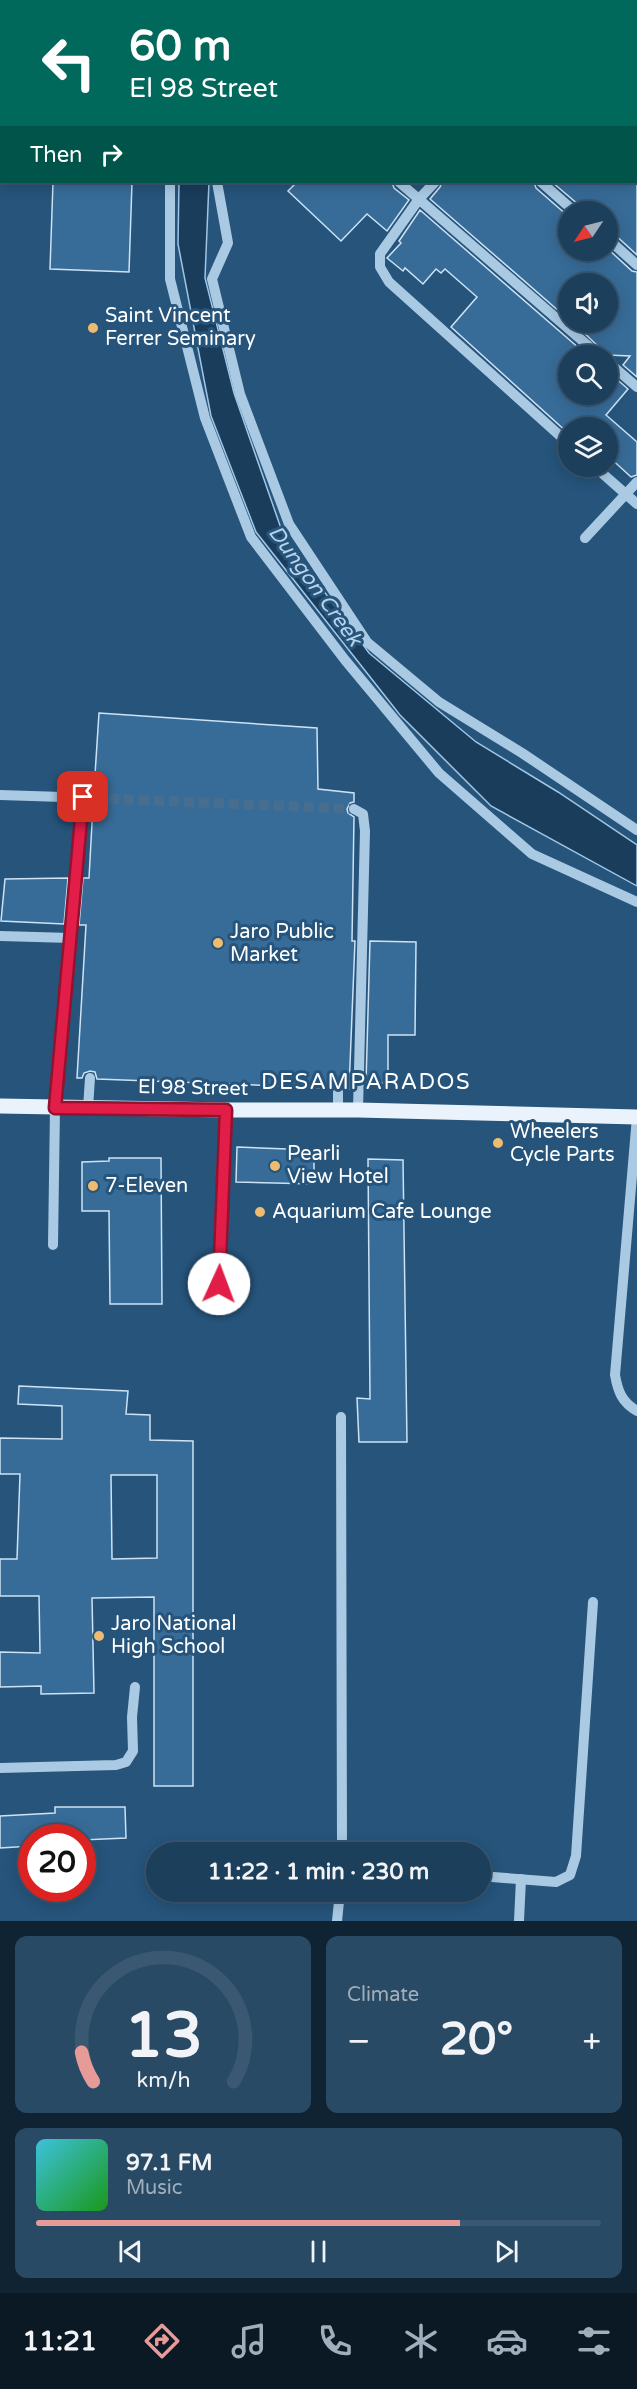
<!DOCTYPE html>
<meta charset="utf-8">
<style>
:root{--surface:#1c3f5c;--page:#294a65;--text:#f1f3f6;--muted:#a0afbb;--line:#3a5872;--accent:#e69b98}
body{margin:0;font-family:"Varela Round",sans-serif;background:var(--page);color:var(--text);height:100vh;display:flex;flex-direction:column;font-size:22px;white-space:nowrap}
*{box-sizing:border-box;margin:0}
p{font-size:20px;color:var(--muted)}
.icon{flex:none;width:33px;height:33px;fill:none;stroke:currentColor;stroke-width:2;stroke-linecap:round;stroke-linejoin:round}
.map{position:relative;height:1921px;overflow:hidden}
.details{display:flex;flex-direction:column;gap:15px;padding:15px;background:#0f2333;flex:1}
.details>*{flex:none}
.hud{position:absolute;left:0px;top:0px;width:638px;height:183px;box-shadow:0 3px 15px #0003,0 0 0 2px var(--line);background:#00695c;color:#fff;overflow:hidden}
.needle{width:39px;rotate:235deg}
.controls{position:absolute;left:558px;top:201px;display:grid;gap:12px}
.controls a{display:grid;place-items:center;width:60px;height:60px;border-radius:50%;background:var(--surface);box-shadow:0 3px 15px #0003,0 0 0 2px var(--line);font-size:30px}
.speed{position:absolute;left:18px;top:1824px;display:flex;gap:12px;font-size:30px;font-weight:700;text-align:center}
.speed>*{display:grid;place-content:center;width:78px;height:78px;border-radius:50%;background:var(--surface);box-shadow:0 3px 15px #0003,0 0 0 2px var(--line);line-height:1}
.speed .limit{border:9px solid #d22;background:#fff;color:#111}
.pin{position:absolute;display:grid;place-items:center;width:51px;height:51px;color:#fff;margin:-26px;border-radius:12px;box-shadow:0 3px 9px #0006}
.me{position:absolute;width:66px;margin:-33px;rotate:2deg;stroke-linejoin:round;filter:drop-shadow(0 0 4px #0008)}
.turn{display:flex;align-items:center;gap:21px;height:126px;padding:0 30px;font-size:27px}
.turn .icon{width:78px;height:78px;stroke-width:2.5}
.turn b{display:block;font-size:42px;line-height:51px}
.then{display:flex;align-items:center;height:57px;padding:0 30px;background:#0003;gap:12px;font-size:22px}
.big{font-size:45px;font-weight:700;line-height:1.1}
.details .widget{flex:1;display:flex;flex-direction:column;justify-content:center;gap:9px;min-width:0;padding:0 21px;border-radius:12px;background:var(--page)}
.details .dial{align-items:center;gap:0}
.dial svg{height:156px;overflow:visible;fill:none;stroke:var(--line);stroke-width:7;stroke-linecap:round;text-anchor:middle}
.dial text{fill:var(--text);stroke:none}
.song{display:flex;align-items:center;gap:18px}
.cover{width:72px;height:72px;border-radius:9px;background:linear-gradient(135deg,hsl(190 70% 55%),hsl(120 70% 35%))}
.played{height:6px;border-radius:3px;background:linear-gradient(90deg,var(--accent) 75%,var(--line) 75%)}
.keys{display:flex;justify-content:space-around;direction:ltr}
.heat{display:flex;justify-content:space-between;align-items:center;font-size:33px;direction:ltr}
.details .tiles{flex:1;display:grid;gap:15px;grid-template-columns:1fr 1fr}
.widget:last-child{grid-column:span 2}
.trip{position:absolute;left:146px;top:1842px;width:345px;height:60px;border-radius:30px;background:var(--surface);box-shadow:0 3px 15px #0003,0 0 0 2px var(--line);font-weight:700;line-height:60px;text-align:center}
.dock{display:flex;height:96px;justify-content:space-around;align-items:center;background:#0b1925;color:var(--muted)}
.dock .icon{width:42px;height:42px}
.dock .current{color:var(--accent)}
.dock b{font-size:27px;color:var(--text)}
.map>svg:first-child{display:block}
</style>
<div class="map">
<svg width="637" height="1921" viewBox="0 0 637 1921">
<rect width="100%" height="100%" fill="#26547b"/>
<polygon fill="#1a3d5c" stroke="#9fc6e5" stroke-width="1.5" points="179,182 209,182 205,278 234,393 284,537 369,653 476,742 558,792 637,845 637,886 491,806 400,715 256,532 211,416 178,244"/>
<g fill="#376c98" stroke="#cde2f4" stroke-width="1.5" fill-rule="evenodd">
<polygon points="53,182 132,182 129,272 50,269"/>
<polygon points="297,182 392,182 394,188 409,200 387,231 367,214 341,241 288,191"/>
<polygon points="442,182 534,182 536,188 568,216 568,250 608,250 608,249 632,271 637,272 637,377 623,365 630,356 607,355 573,322 608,322 608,284 568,284 568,319 430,199 440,187"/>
<polygon points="552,182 637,182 637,255 613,233 608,232 608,212 582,212 580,206"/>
<polygon points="420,210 588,356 568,356 568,394 608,394 608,382 613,376 628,389 606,415 637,442 637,475 631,477 608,456 608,428 568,428 568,433 451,327 477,297 445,269 441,273 436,269 423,284 405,268 403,271 387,258 401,243 399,241"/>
<polygon points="99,713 317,728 318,789 354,793 354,802 350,803 347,809 348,813 354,817 352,941 355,941 349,1089 345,1089 344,1084 339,1081 334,1082 331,1088 97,1079 95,1072 90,1071 84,1073 82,1078 77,1078 86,925 79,925 83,878 89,878 93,805 98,804 101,799 100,794 94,790"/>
<polygon points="68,878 64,924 1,921 5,879"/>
<polygon points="370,941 416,942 415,1035 388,1035 388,1083 366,1083"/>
<polygon points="237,1147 314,1150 314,1184 236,1182"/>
<polygon points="109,1158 161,1158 162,1304 110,1304 109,1211 82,1211 82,1162 109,1161"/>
<polygon points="368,1159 403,1160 407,1442 359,1442 357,1398 370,1399"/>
<path d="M19,1386L128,1391L126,1414L150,1415V1440L193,1441V1786H154V1597L92,1598L94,1693L41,1694V1686L0,1687V1652L40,1653L39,1596H0V1559H17L20,1474H0V1438L62,1439V1406L18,1404ZM111,1475H157V1558L112,1559Z"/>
<polygon points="55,1807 125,1807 126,1838 82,1840 82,1838 32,1838 32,1846 0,1848 0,1816 55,1813"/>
</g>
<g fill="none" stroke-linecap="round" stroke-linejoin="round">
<polyline stroke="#476e8f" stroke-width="10" stroke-dasharray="10 5" stroke-linecap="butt" points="94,798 354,809"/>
<g stroke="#aacae4" stroke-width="10">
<polyline points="191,0 191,2"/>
<polyline points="484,0 486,2"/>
<polyline points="144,2 144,0"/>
<polyline points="589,2 591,0"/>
<polyline points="636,135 637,136"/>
<polyline points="170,182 170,279 205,418 251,537 345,660 439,773 532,854 637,902"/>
<polyline points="217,182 228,243 212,279 240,394 289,524 367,642 439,702 522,753 637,830"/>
<polyline points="399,182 600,356"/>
<polyline points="435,182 419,199 380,254 380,267 389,282 568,443"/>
<polyline points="541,182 575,212"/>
<polyline points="608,239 637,265"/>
<polyline points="608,362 637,387"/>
<polyline points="594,466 637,504"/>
<polyline points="585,538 637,482"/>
<polyline points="0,795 94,798"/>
<polyline points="354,809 363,814 365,831 358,1110"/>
<polyline points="0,936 71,938"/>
<polyline points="88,1108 90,1078"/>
<polyline points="338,1110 338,1088"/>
<path d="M637,1117L615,1375C618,1392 622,1402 637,1411"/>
<polyline points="53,1245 55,1108 83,797"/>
<polyline points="219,1284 226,1110"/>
<polyline points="341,1417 342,1852"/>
<polyline points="0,1768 116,1765 126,1762 133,1751 132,1717 135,1687"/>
<polyline points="480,1876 556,1882 570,1875 576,1856 593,1602"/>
<polyline points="337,1921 340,1892"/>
<polyline points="519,1921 521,1879"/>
</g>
<polyline stroke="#eaf3fc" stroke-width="15" points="0,1106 226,1110 358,1110 637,1117"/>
</g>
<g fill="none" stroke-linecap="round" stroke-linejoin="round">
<g stroke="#92132f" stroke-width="15">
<polyline id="route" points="83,797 55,1108 226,1110 219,1284"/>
</g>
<use href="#route" stroke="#e11d48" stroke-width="10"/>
</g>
<g fill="#edbc70" stroke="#26547b" stroke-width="2">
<circle cx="93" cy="328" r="6"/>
<circle cx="218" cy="943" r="6"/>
<circle cx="498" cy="1143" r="6"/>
<circle cx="275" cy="1166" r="6"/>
<circle cx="93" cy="1186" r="6"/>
<circle cx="260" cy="1212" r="6"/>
<circle cx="99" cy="1636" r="6"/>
</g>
<g text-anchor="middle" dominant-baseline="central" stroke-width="6" stroke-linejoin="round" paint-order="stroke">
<g font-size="20" fill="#fff" stroke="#26547b" text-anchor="start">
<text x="105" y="316">Saint Vincent<tspan x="105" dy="23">Ferrer Seminary</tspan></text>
<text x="230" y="932">Jaro Public<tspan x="230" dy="23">Market</tspan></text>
<text x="510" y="1132">Wheelers<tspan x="510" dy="23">Cycle Parts</tspan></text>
<text x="287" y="1154">Pearli<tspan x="287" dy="23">View Hotel</tspan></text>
<text x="105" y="1186">7-Eleven</text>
<text x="272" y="1212">Aquarium Cafe Lounge</text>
<text x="111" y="1624">Jaro National<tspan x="111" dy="23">High School</tspan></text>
</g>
<g font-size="20" fill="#fff" stroke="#26547b">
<text transform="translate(193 1088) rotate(1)">El 98 Street</text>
</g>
<g font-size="21" font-style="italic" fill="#b6d4ec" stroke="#26547b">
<text transform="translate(315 586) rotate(54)">Dungon Creek</text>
</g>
<g font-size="22" letter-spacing="1.5" fill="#fff" stroke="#26547b">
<text x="366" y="1082">DESAMPARADOS</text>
</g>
</g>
</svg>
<div class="controls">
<a><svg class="needle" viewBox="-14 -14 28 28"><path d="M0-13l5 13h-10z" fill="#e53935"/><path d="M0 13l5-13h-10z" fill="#a0afbb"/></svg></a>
<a><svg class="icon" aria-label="sound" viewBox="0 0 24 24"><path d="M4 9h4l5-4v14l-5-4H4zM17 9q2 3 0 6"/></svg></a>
<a><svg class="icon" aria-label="search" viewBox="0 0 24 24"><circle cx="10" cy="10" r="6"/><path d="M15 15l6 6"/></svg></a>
<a><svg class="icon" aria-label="layers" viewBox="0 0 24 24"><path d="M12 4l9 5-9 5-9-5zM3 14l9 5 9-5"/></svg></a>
</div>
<div class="speed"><div class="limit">20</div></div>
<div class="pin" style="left:83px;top:797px;background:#d93025"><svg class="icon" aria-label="arrive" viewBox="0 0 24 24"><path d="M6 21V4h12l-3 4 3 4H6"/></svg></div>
<svg class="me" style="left:219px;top:1284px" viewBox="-20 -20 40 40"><circle r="19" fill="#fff"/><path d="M0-13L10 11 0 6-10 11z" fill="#e11d48"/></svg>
<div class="trip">11:22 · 1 min · 230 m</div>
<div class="hud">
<div class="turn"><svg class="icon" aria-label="left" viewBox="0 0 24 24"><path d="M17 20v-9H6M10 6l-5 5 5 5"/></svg><div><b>60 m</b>El 98 Street</div></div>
<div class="then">Then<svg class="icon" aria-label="right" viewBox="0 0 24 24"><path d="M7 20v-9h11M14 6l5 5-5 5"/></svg></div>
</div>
</div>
<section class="details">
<div class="tiles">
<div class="widget dial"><svg viewBox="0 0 100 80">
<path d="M14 69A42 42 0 1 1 86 69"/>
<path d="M14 69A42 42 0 0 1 8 54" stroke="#e69b98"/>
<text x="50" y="56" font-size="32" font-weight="700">13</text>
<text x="50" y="72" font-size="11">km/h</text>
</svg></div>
<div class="widget"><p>Climate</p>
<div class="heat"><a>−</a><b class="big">20°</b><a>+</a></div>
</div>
<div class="widget">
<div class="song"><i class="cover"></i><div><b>97.1 FM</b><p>Music</p></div></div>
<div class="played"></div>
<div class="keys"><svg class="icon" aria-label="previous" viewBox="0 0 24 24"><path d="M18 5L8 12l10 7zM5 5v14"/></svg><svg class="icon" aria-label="pause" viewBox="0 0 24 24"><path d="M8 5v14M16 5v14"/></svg><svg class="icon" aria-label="next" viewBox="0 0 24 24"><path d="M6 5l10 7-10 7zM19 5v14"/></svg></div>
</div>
</div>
</section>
<nav class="dock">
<b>11:21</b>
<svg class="icon current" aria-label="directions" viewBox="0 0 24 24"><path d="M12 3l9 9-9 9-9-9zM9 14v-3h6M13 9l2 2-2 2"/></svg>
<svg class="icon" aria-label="music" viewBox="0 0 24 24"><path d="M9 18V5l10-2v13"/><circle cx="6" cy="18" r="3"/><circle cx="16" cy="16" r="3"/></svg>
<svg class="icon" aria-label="phone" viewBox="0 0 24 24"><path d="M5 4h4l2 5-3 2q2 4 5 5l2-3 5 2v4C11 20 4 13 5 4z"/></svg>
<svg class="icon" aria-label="climate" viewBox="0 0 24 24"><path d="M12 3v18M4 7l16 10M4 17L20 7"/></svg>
<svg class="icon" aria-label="car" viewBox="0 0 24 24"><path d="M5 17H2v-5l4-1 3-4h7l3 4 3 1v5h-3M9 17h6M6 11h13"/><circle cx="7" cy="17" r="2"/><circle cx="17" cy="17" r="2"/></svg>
<svg class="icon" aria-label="filters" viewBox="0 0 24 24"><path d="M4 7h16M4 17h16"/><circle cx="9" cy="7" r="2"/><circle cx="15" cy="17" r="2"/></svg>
</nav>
